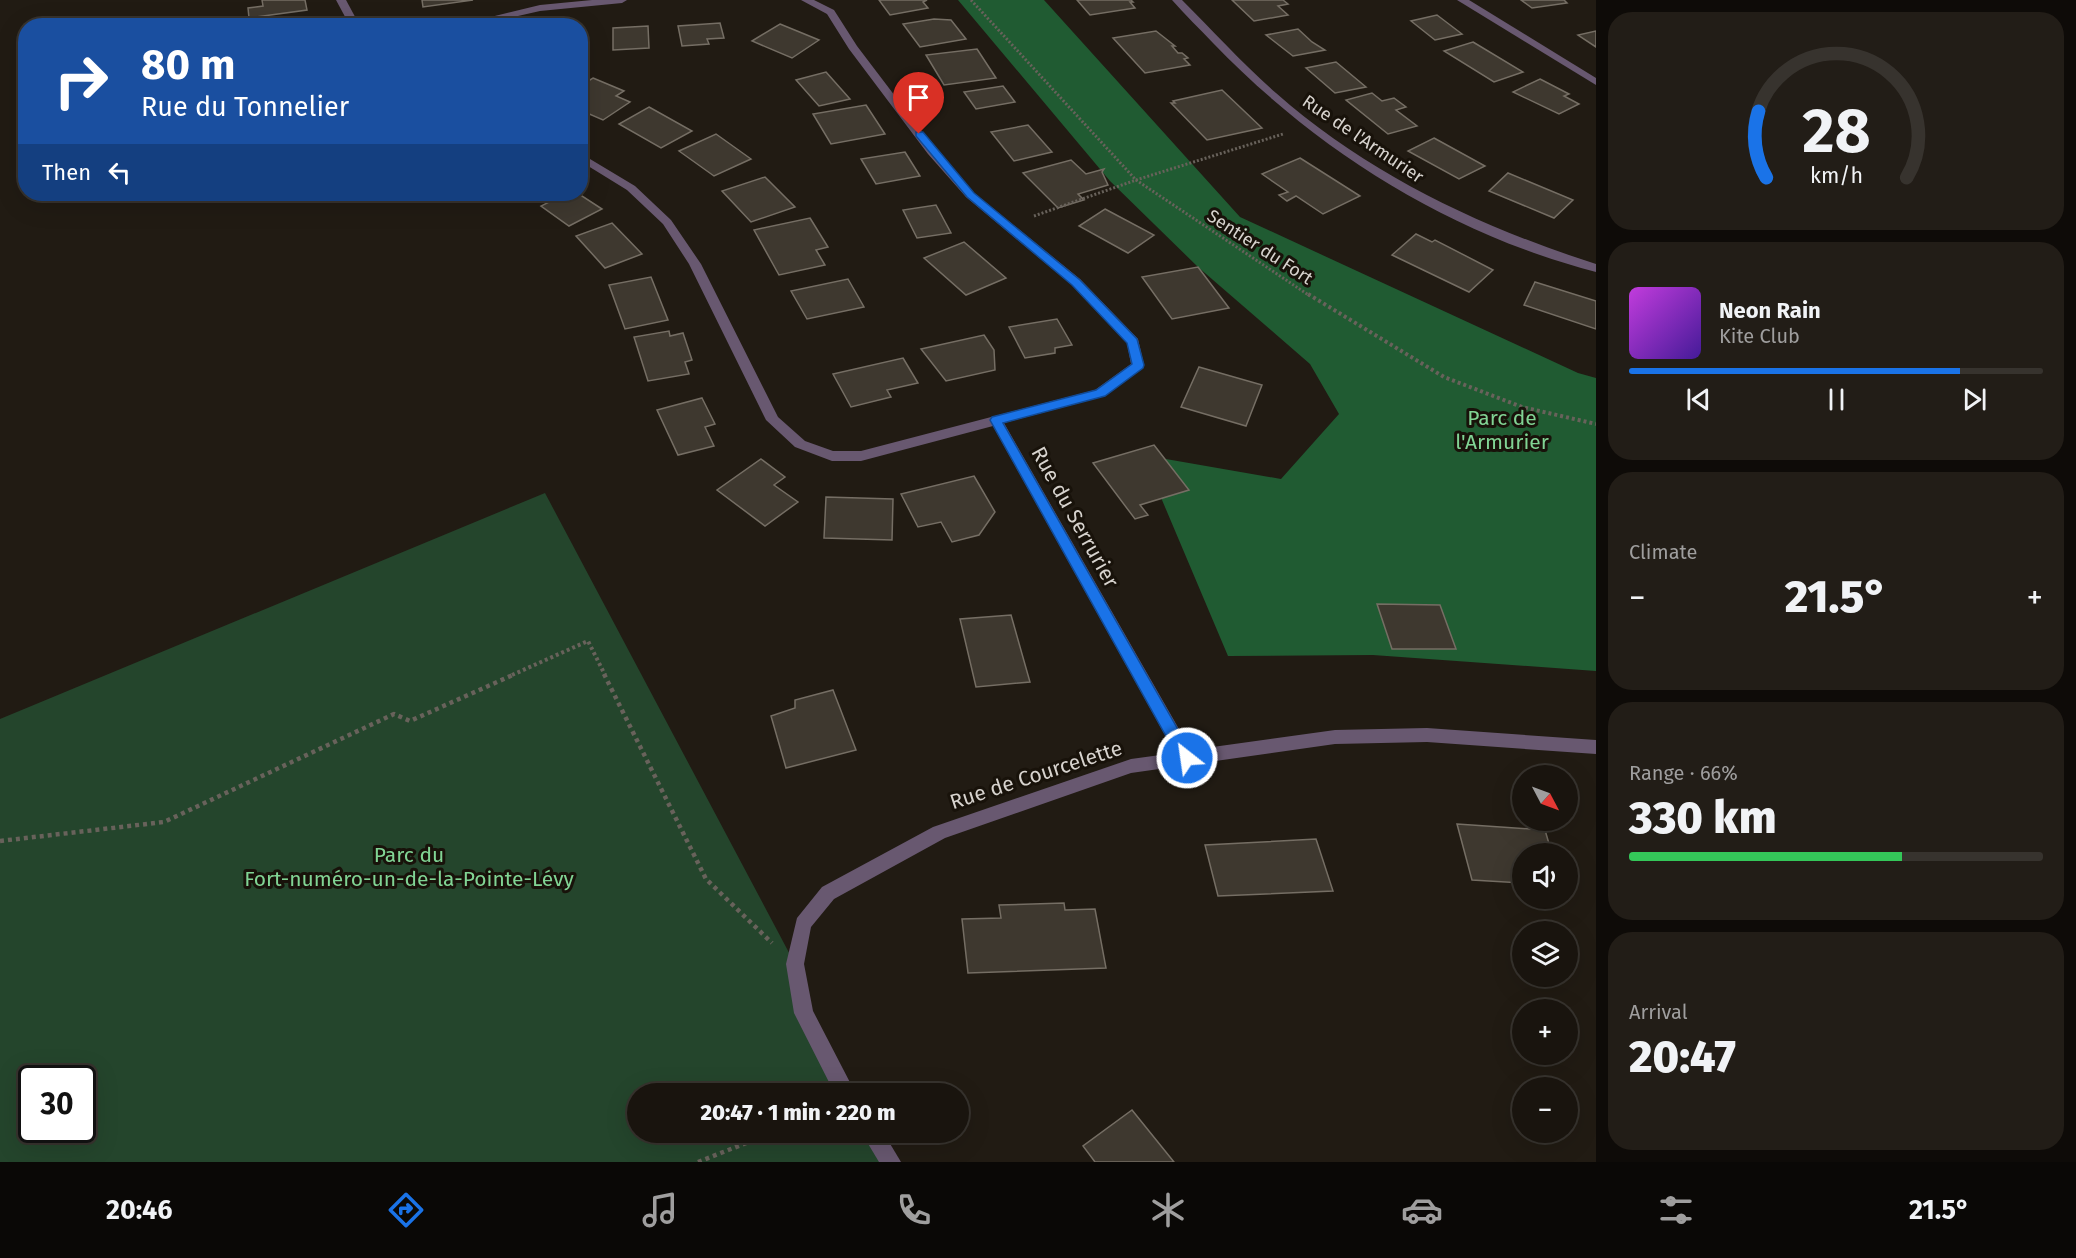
<!DOCTYPE html>
<meta charset="utf-8">
<style>
:root{--surface:#19140e;--page:#221d17;--text:#f1f3f6;--muted:#9f9e9e;--line:#37332e;--accent:#1a73e8}
body{margin:0;font-family:"Fira Sans",sans-serif;background:var(--page);color:var(--text);height:100vh;display:flex;flex-direction:column;font-size:22px;white-space:nowrap}
*{box-sizing:border-box;margin:0}
p{font-size:20px;color:var(--muted)}
.icon{flex:none;width:33px;height:33px;fill:none;stroke:currentColor;stroke-width:2;stroke-linecap:round;stroke-linejoin:round}
.map{position:relative;flex:1;overflow:hidden}
.panel{display:flex;flex-direction:column;gap:12px;padding:12px;background:#0e0b08;width:480px}
.panel>*{flex:none}
.hud{position:absolute;left:18px;top:18px;width:570px;height:183px;border-radius:24px;box-shadow:0 6px 24px #0002,0 0 0 2px var(--line);background:#1a4fa0;color:#fff;overflow:hidden}
.needle{width:39px;rotate:131deg}
.tools{position:absolute;left:1512px;top:765px;display:grid;gap:12px}
.tools a{display:grid;place-items:center;width:66px;height:66px;border-radius:50%;background:var(--surface);box-shadow:0 6px 24px #0002,0 0 0 2px var(--line);font-size:30px}
.speed{position:absolute;left:18px;top:1065px;display:flex;gap:12px;font-size:30px;font-weight:700;text-align:center}
.speed>*{display:grid;place-content:center;width:78px;height:78px;border-radius:50%;background:var(--surface);box-shadow:0 6px 24px #0002,0 0 0 2px var(--line);line-height:1}
.speed .limit{border:3px solid #111;border-radius:9px;background:#fff;color:#111}
.pin{position:absolute;display:grid;place-items:center;width:51px;height:51px;color:#fff;margin:-62px -26px;border-radius:50% 50% 50% 0;rotate:-45deg;box-shadow:0 0 6px #0007}
.pin .icon{rotate:45deg}
.me{position:absolute;width:66px;margin:-33px;rotate:330deg;stroke-linejoin:round;filter:drop-shadow(0 0 4px #0008)}
.turn{display:flex;align-items:center;gap:21px;height:126px;padding:0 24px;font-size:27px}
.turn .icon{width:78px;height:78px;stroke-width:2.5}
.turn b{display:block;font-size:42px;line-height:51px}
.then{display:flex;align-items:center;height:57px;padding:0 24px;background:#0003;gap:12px;font-size:22px}
.big{font-size:45px;font-weight:800;line-height:1.1}
.panel .widget{flex:1;display:flex;flex-direction:column;justify-content:center;gap:9px;min-width:0;padding:0 21px;border-radius:24px;background:var(--page)}
.panel .dial{align-items:center;gap:0}
.dial svg{height:156px;overflow:visible;fill:none;stroke:var(--line);stroke-width:7;stroke-linecap:round;text-anchor:middle}
.dial text{fill:var(--text);stroke:none}
.song{display:flex;align-items:center;gap:18px}
.cover{width:72px;height:72px;border-radius:9px;background:linear-gradient(135deg,hsl(290 70% 55%),hsl(260 70% 35%))}
.played{height:6px;border-radius:3px;background:linear-gradient(90deg,var(--accent) 80%,var(--line) 80%)}
.keys{display:flex;justify-content:space-around;direction:ltr}
.heat{display:flex;justify-content:space-between;align-items:center;font-size:33px;direction:ltr}
.charge{height:9px;border-radius:4px;background:linear-gradient(90deg,#34c759 66%,var(--line) 0)}
.trip{position:absolute;left:627px;top:1083px;width:342px;height:60px;border-radius:30px;background:var(--surface);box-shadow:0 6px 24px #0002,0 0 0 2px var(--line);font-weight:800;line-height:60px;text-align:center}
.tab-bar{display:flex;height:96px;justify-content:space-around;align-items:center;background:#0a0806;color:var(--muted)}
.tab-bar .icon{width:42px;height:42px}
.tab-bar .current{color:var(--accent)}
.tab-bar b{font-size:27px;color:var(--text)}
main{display:flex;flex:1;min-height:0}
.map>svg:first-child{display:block}
</style>
<main>
<div class="map">
<svg width="1596" height="1162" viewBox="0 0 1596 1162">
<rect width="100%" height="100%" fill="#211b13"/>
<path fill="#24452c" fill-rule="evenodd" d="M545,493L795,964L804,1013L846,1093L638,1094V1132L871,1133L891,1162H0V719ZM32,1078H82V1130H32Z"/>
<polygon fill="#205b32" points="958,0 1044,0 1240,217 1578,373 1596,378 1596,671 1373,655 1228,656 1143,455 1281,479 1339,414 1310,364 1198,267 1110,181"/>
<g fill="#3e382f" stroke="#756e64" stroke-width="1.5">
<polygon points="262,0 305,0 307,10 249,18 248,8 263,6"/>
<polygon points="422,0 473,0 423,7"/>
<polygon points="879,0 927,0 923,2 928,8 890,15"/>
<polygon points="1077,0 1131,0 1133,2 1130,2 1135,8 1090,15"/>
<polygon points="1232,0 1283,0 1288,4 1278,6 1288,15 1254,21"/>
<polygon points="1521,0 1564,0 1567,3 1532,8"/>
<polygon points="1437,15 1462,34 1435,40 1411,21"/>
<polygon points="292,17 296,26 258,26 258,23"/>
<polygon points="934,19 951,20 966,39 920,47 903,24"/>
<polygon points="720,23 724,38 707,39 709,44 682,46 678,26"/>
<polygon points="780,24 819,40 792,58 752,41"/>
<polygon points="648,26 649,48 613,50 613,28"/>
<polygon points="1298,29 1312,42 1325,50 1293,56 1266,35"/>
<polygon points="1156,31 1175,46 1172,46 1178,53 1182,53 1188,58 1184,59 1190,65 1145,73 1113,38"/>
<polygon points="1596,31 1596,47 1578,35"/>
<polygon points="1473,42 1523,72 1494,82 1444,51"/>
<polygon points="977,49 996,78 944,85 926,55"/>
<polygon points="1336,62 1366,87 1335,93 1306,68"/>
<polygon points="826,72 850,99 819,106 796,80"/>
<polygon points="593,78 624,91 616,96 630,102 603,120 580,110 580,86"/>
<polygon points="1540,79 1569,94 1564,96 1579,104 1559,114 1513,92"/>
<polygon points="1003,86 1015,102 976,109 964,92"/>
<polygon points="1222,90 1262,128 1207,140 1171,103 1175,103 1173,101"/>
<polygon points="1372,93 1382,101 1394,98 1406,107 1396,110 1417,126 1388,134 1346,100"/>
<polygon points="866,105 885,134 831,144 813,114"/>
<polygon points="649,107 692,131 661,148 619,124"/>
<polygon points="1028,125 1052,152 1014,161 991,132"/>
<polygon points="716,134 751,159 714,176 679,151"/>
<polygon points="1434,138 1485,166 1459,179 1408,151"/>
<polygon points="905,152 920,176 876,184 861,159"/>
<polygon points="1300,158 1360,196 1323,214 1296,196 1287,201 1279,195 1288,192 1262,174"/>
<polygon points="1071,160 1086,174 1104,169 1102,172 1108,185 1078,194 1084,200 1058,208 1023,173"/>
<polygon points="1508,173 1573,200 1554,218 1489,191"/>
<polygon points="765,177 795,207 751,222 722,191"/>
<polygon points="565,194 579,194 602,209 569,226 541,206"/>
<polygon points="936,205 951,233 917,238 903,210"/>
<polygon points="1105,209 1154,235 1128,253 1079,226"/>
<polygon points="810,218 828,247 816,250 825,265 779,275 754,230"/>
<polygon points="612,223 642,254 605,268 576,236"/>
<polygon points="1416,234 1432,242 1435,240 1493,270 1469,292 1392,255"/>
<polygon points="964,242 1006,278 966,295 924,258"/>
<polygon points="1198,267 1229,308 1172,319 1142,277"/>
<polygon points="651,277 668,320 625,329 609,285"/>
<polygon points="848,279 864,307 807,319 791,291"/>
<polygon points="1535,282 1596,301 1596,329 1524,305"/>
<polygon points="1057,319 1072,345 1055,348 1055,353 1025,358 1009,327"/>
<polygon points="669,331 670,336 683,333 692,360 685,362 689,374 648,381 634,337"/>
<polygon points="984,335 994,350 995,370 946,381 921,349"/>
<polygon points="903,358 918,383 887,390 891,397 851,407 833,374"/>
<polygon points="1199,367 1262,385 1246,426 1181,407"/>
<polygon points="702,398 715,424 705,427 714,446 678,455 657,410"/>
<polygon points="1154,445 1189,490 1140,505 1148,515 1135,519 1093,463"/>
<polygon points="761,459 785,477 774,485 798,502 765,526 717,490"/>
<polygon points="974,476 995,512 979,535 952,542 941,522 918,527 901,494"/>
<polygon points="826,497 893,499 892,540 824,538"/>
<polygon points="1377,604 1440,605 1456,649 1392,649"/>
<polygon points="1011,615 1030,682 976,687 960,619"/>
<polygon points="833,690 856,750 786,768 771,716 795,708 795,700"/>
<polygon points="1457,824 1545,830 1552,854 1522,854 1522,883 1472,880"/>
<polygon points="1316,839 1333,891 1218,896 1205,845"/>
<polygon points="1064,903 1065,910 1095,909 1106,968 968,973 962,919 1001,918 999,905"/>
<polygon points="1132,1110 1174,1162 1095,1162 1083,1146"/>
</g>
<g fill="none" stroke-linecap="round" stroke-linejoin="round">
<g stroke="#68625b" stroke-width="3" stroke-dasharray="2 2" stroke-linecap="butt">
<polyline points="971,0 1136,180 1310,296"/>
<polyline points="1034,216 1136,180 1283,134"/>
</g>
<g stroke="#68625b" stroke-width="4" stroke-dasharray="3 3" stroke-linecap="butt">
<polyline points="1308,294 1444,377 1522,407 1596,424"/>
<polyline points="512,675 588,641 605,675"/>
</g>
<g stroke="#68625b" stroke-width="4.5" stroke-dasharray="4 4" stroke-linecap="butt">
<polyline points="604,674 706,879 772,943"/>
<polyline points="0,841 164,822 394,714 410,721 515,674"/>
<polyline points="698,1162 774,1132"/>
</g>
<g fill="#685870" fill-rule="evenodd">
<polygon points="336,0 346,0 360,26 350,26"/>
<polygon points="592,0 627,0 622,3 540,11 474,26 454,26 540,5"/>
<polygon points="801,0 814,0 834,10 857,46 936,150 974,193 1080,279 1138,339 1144,365 1143,368 1105,396 1004,423 1191,750 1335,730 1427,728 1596,740 1596,754 1427,742 1335,744 1131,773 945,838 834,899 811,927 804,964 813,1011 856,1094 835,1094 794,1013 786,964 797,918 822,887 933,827 1131,759 1175,753 993,426 861,461 832,461 795,447 766,420 689,264 663,224 627,190 580,161 580,153 635,186 671,220 701,264 778,417 805,441 833,451 861,451 1095,390 1131,364 1127,343 1072,285 966,197 928,154 849,49 827,14"/>
<path d="M1172,0H1182C1213,31 1243,64 1276,93C1368,174 1480,227 1596,264V272C1450,234 1317,151 1213,43C1200,29 1185,15 1172,0Z"/>
<polygon points="1457,0 1469,0 1596,78 1596,85"/>
<polygon points="861,1132 883,1132 901,1162 879,1162"/>
</g>
</g>
<polygon fill="#1a73e8" stroke="#114b97" stroke-width="1.5" points="916,132 923,132 974,193 1080,280 1137,339 1144,365 1143,368 1105,396 1003,423 1192,754 1194,758 1192,763 1181,763 990,420 992,417 1096,390 1132,364 1127,343 1072,285 967,197 916,136"/>
<g text-anchor="middle" dominant-baseline="central" stroke-width="6" stroke-linejoin="round" paint-order="stroke">
<g font-size="18" fill="#d7d3ce" stroke="#18120a">
<text transform="translate(1363 139) rotate(34)">Rue de l'Armurier</text>
<text transform="translate(1260 247) rotate(33)">Sentier du Fort</text>
</g>
<g font-size="21" fill="#81d494" stroke="#18120a">
<text x="1502" y="418">Parc de<tspan x="1502" dy="24">l'Armurier</tspan></text>
<text x="409" y="855">Parc du<tspan x="409" dy="24">Fort-numéro-un-de-la-Pointe-Lévy</tspan></text>
</g>
<g font-size="21" fill="#d7d3ce" stroke="#18120a">
<text transform="translate(1075 517) rotate(61)">Rue du Serrurier</text>
<text transform="translate(1036 775) rotate(-18)">Rue de Courcelette</text>
</g>
</g>
</svg>
<div class="tools">
<a><svg class="needle" viewBox="-14 -14 28 28"><path d="M0-13l5 13h-10z" fill="#e53935"/><path d="M0 13l5-13h-10z" fill="#9f9e9e"/></svg></a>
<a><svg class="icon" aria-label="sound" viewBox="0 0 24 24"><path d="M4 9h4l5-4v14l-5-4H4zM17 9q2 3 0 6"/></svg></a>
<a><svg class="icon" aria-label="layers" viewBox="0 0 24 24"><path d="M12 4l9 5-9 5-9-5zM3 14l9 5 9-5"/></svg></a>
<a>+</a>
<a>−</a>
</div>
<div class="speed"><div class="limit">30</div></div>
<div class="pin" style="left:919px;top:134px;background:#d93025"><svg class="icon" aria-label="arrive" viewBox="0 0 24 24"><path d="M6 21V4h12l-3 4 3 4H6"/></svg></div>
<svg class="me" style="left:1187px;top:758px" viewBox="-20 -20 40 40"><circle r="17" fill="#1a73e8" stroke="#fff" stroke-width="3"/><path d="M0-11L8 9 0 5-8 9z" fill="#fff"/></svg>
<div class="trip">20:47 · 1 min · 220 m</div>
<div class="hud">
<div class="turn"><svg class="icon" aria-label="right" viewBox="0 0 24 24"><path d="M7 20v-9h11M14 6l5 5-5 5"/></svg><div><b>80 m</b>Rue du Tonnelier</div></div>
<div class="then">Then<svg class="icon" aria-label="left" viewBox="0 0 24 24"><path d="M17 20v-9H6M10 6l-5 5 5 5"/></svg></div>
</div>
</div>
<section class="panel">
<div class="widget dial"><svg viewBox="0 0 100 80">
<path d="M14 69A42 42 0 1 1 86 69"/>
<path d="M14 69A42 42 0 0 1 10 35" stroke="#1a73e8"/>
<text x="50" y="56" font-size="32" font-weight="700">28</text>
<text x="50" y="72" font-size="11">km/h</text>
</svg></div>
<div class="widget">
<div class="song"><i class="cover"></i><div><b>Neon Rain</b><p>Kite Club</p></div></div>
<div class="played"></div>
<div class="keys"><svg class="icon" aria-label="previous" viewBox="0 0 24 24"><path d="M18 5L8 12l10 7zM5 5v14"/></svg><svg class="icon" aria-label="pause" viewBox="0 0 24 24"><path d="M8 5v14M16 5v14"/></svg><svg class="icon" aria-label="next" viewBox="0 0 24 24"><path d="M6 5l10 7-10 7zM19 5v14"/></svg></div>
</div>
<div class="widget"><p>Climate</p>
<div class="heat"><a>−</a><b class="big">21.5°</b><a>+</a></div>
</div>
<div class="widget"><p>Range · 66%</p><b class="big">330 km</b><div class="charge"></div></div>
<div class="widget"><p>Arrival</p><b class="big">20:47</b></div>
</section>
</main>
<nav class="tab-bar">
<b>20:46</b>
<svg class="icon current" aria-label="directions" viewBox="0 0 24 24"><path d="M12 3l9 9-9 9-9-9zM9 14v-3h6M13 9l2 2-2 2"/></svg>
<svg class="icon" aria-label="music" viewBox="0 0 24 24"><path d="M9 18V5l10-2v13"/><circle cx="6" cy="18" r="3"/><circle cx="16" cy="16" r="3"/></svg>
<svg class="icon" aria-label="phone" viewBox="0 0 24 24"><path d="M5 4h4l2 5-3 2q2 4 5 5l2-3 5 2v4C11 20 4 13 5 4z"/></svg>
<svg class="icon" aria-label="climate" viewBox="0 0 24 24"><path d="M12 3v18M4 7l16 10M4 17L20 7"/></svg>
<svg class="icon" aria-label="car" viewBox="0 0 24 24"><path d="M5 17H2v-5l4-1 3-4h7l3 4 3 1v5h-3M9 17h6M6 11h13"/><circle cx="7" cy="17" r="2"/><circle cx="17" cy="17" r="2"/></svg>
<svg class="icon" aria-label="filters" viewBox="0 0 24 24"><path d="M4 7h16M4 17h16"/><circle cx="9" cy="7" r="2"/><circle cx="15" cy="17" r="2"/></svg>
<b>21.5°</b>
</nav>
